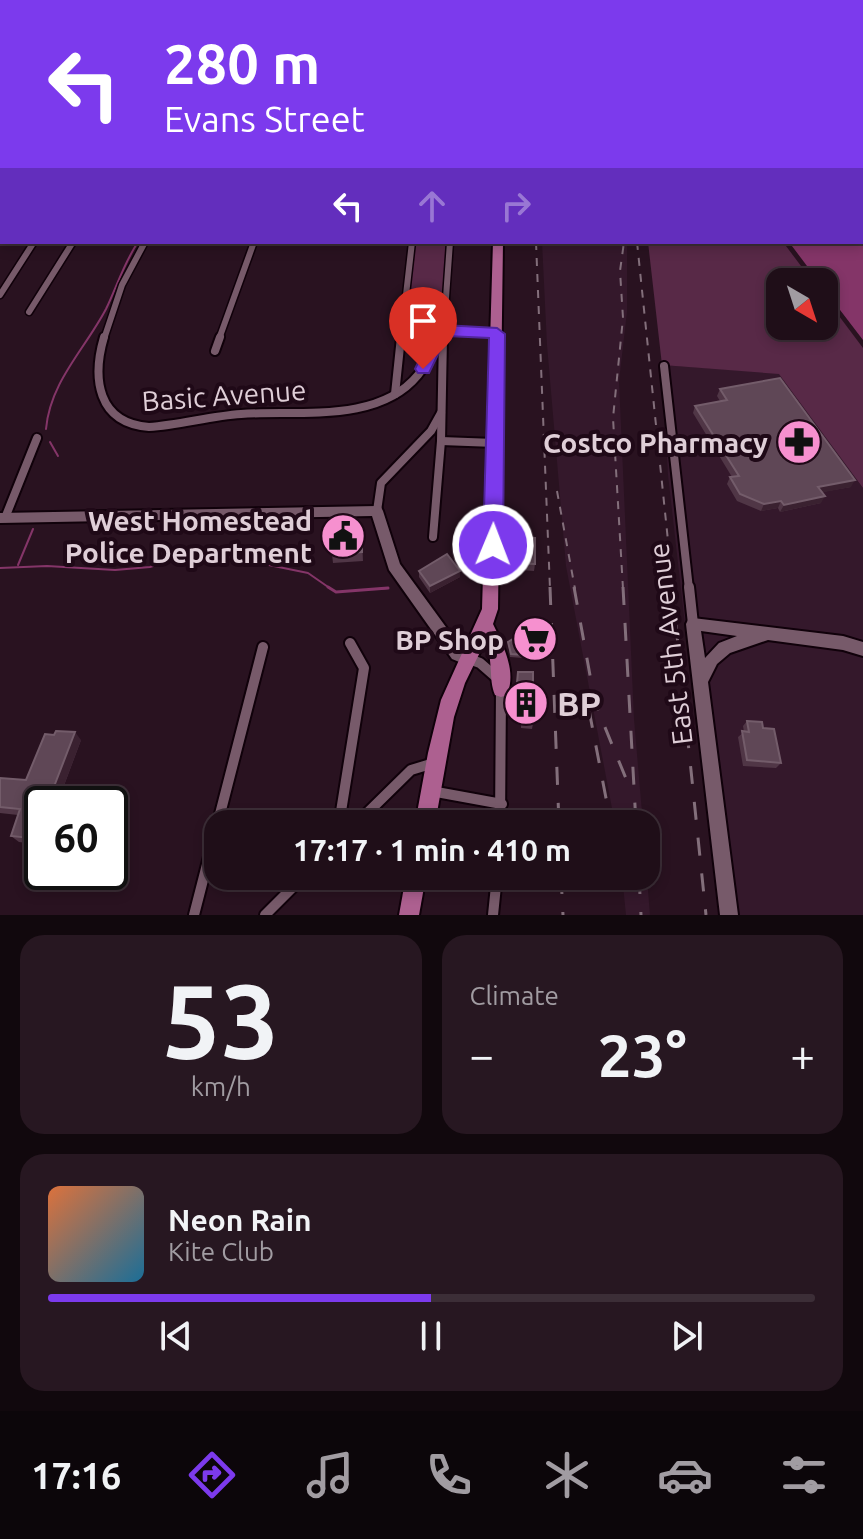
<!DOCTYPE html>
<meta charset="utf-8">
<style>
:root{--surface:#1f0e18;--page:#271721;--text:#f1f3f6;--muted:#a19ca2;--line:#3c2e37;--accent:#7c3aed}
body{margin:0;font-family:Ubuntu,sans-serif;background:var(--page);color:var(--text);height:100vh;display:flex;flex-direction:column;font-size:30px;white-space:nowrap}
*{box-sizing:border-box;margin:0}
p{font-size:26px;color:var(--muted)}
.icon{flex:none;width:44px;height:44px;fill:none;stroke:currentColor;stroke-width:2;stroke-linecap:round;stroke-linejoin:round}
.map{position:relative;height:915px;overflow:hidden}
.sheet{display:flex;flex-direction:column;gap:20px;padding:20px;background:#11080d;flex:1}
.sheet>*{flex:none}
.top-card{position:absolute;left:0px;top:0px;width:864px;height:244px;box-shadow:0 4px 12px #0003,0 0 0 2px var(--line);background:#7c3aed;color:#fff;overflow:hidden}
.needle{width:52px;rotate:141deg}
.buttons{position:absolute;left:766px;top:268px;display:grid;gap:16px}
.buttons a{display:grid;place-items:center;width:72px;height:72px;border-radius:16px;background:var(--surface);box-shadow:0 4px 12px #0003,0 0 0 2px var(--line);font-size:40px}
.speed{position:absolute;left:24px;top:786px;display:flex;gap:16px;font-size:40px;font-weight:700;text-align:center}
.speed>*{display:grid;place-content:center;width:104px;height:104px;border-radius:50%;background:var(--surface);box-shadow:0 4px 12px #0003,0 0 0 2px var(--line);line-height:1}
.speed .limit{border:4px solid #111;border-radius:12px;background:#fff;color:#111}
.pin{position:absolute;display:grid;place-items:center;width:68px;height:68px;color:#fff;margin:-82px -34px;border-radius:50% 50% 50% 0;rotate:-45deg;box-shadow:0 0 8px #0007}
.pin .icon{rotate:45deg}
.me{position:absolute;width:88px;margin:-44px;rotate:1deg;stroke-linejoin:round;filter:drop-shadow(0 0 6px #0008)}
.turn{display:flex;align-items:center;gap:28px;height:168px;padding:0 32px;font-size:36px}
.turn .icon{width:104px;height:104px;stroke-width:2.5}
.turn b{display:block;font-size:56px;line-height:68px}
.lanes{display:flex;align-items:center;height:76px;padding:0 32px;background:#0003;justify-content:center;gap:40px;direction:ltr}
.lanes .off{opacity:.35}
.big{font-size:60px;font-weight:700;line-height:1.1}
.sheet .card{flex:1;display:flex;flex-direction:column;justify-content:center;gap:12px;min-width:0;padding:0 28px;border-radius:24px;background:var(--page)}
.sheet .dial{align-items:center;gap:0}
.dial b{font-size:104px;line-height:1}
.song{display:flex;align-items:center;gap:24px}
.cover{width:96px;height:96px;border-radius:12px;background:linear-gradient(135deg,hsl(20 70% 55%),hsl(200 70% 35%))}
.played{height:8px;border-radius:4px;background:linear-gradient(90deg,var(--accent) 50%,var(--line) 50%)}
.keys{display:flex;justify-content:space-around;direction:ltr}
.heat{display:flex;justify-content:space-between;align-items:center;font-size:44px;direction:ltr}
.sheet .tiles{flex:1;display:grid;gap:20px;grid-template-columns:1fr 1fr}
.card:last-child{grid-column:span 2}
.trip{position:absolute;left:204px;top:810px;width:456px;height:80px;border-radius:24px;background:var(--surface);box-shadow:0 4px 12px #0003,0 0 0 2px var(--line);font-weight:700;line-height:80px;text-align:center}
.menu{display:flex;height:128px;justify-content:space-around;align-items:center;background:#0c060a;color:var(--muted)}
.menu .icon{width:56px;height:56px}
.menu .on{color:var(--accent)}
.menu b{font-size:36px;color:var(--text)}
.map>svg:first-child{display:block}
</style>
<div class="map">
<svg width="863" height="915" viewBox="0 0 863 915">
<rect width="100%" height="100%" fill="#291220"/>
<g fill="#34182b">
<polygon points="542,242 627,242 627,312 619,381 634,719 643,824 615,824 566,566 547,345"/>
<polygon points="662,365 779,373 863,488 863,915 718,915 668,475"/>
<polygon points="646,865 650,915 626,915 622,876 646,876"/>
</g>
<g fill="#582947">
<polygon points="412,242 446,242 443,328 403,328"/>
<polygon points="648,242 783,242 813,282 780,282 780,326 824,326 824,296 863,348 863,488 779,374 662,365"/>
</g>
<polygon fill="#843568" points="778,0 863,0 863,340 824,289 824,282 819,282 789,242 862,242 862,2 774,2"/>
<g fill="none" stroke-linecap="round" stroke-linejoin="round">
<g stroke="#843568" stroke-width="2">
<path d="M46,429C50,382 85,349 106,309C117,286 124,263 138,242"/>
<polyline points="50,442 58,456"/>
<polyline points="18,565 33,529"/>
<polyline points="0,568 47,566 115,570 150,567 178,558 229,557 308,573 331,589"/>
<polyline points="378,589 388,588"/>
</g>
<polyline stroke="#843568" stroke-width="3" points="328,587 336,592 388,588"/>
<g stroke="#10010a" stroke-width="9">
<g id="street-far2">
<polyline points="0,238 2,235"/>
<polyline points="0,295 34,242"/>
<polyline points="29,312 73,242"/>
<polyline points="104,339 122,285 145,242"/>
<polyline points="219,339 254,242"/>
<polyline points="401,339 412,242"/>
<polyline points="437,339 443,331 497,334"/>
<polyline points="443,339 450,242"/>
</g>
</g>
<g stroke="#10010a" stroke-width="12">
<g id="street-far1">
<path d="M104,337C92,378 97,423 149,427C180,425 210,416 241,414C297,410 378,424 418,375C428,363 432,350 438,337"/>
<polyline points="215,351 220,337"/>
<polyline points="664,366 689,589"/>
<polyline points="395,394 401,337"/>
<polyline points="441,441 495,443"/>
<polyline points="377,511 381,483 431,431 441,413"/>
<polyline points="5,518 37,438"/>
<polyline points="433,537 441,441 443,337"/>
</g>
</g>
<g stroke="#10010a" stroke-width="14">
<g id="street">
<polyline points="689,587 693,624"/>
<polyline points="469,659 480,663 496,677"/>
<polyline points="431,791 502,804"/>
<polyline points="339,824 364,668 350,643"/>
<polyline points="356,824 411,770 434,763"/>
<polyline points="500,824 501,689"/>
<polyline points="194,915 263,647"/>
<polyline points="265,915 304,876"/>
<polyline points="493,915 497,876"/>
</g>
</g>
<g stroke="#10010a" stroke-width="4">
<g id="secondary">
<polygon points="377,506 381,507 383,511 400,564 462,649 474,654 476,659 474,664 469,666 452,659 389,570 372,516 0,523 0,513"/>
<path d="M693,618L843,636L863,642V656L843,650L768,640L730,653L717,664L708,682L738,915H720L686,624L688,620ZM701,631L737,636L719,643L705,658Z"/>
</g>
</g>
<g stroke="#10010a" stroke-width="4">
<g id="primary">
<polygon points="553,0 561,0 551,2"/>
<path d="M493,242H503L498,609L493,624C503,645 517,671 507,695L501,697L495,695C488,678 494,661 485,642L465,683L454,717L435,824H415L428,753L441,700L482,609Z"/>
<polygon points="406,876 426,876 419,915 399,915"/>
</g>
</g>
<use href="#street-far2" stroke="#775a6a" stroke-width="6"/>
<use href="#street-far1" stroke="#775a6a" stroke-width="8"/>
<use href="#street" stroke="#775a6a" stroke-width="10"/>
<use href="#secondary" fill="#775a6a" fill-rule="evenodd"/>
<use href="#primary" fill="#ad6090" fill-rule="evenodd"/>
<g stroke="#836f7b" stroke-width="2" stroke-dasharray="8 8" stroke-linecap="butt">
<polyline points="587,0 590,2"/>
<polyline points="536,242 550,589"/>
<polyline points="637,242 673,589"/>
<polyline points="557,491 575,589"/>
<polyline points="623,589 613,418 623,318 620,271 624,242"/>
</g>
<g stroke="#836f7b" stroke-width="3" stroke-dasharray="18 18" stroke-linecap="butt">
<polyline points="550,587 559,824"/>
<polyline points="574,587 595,703 627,781"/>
<polyline points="623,587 636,824"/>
<polyline points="672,587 706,915"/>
<polyline points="589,710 611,824"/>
<polyline points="561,876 563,915"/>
<polyline points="639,876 641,915"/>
</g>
</g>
<g fill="#503646">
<polygon points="720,389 851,487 822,492 821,503 780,512 778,508 761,511 737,501 727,484 730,477 732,477 693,413 695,406 720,401 717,396"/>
<polygon points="353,524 352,539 362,539 363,561 333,563 332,554"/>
<polygon points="505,536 535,564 534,571 504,569"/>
<polygon points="419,571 460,571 460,577 430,593 419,577"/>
<polygon points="523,633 545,641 544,644 529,643 524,647 523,658 510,657 508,642"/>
<polygon points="518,672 533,723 532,729 521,728 521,690 516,689"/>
<polygon points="747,721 763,728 781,763 776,768 743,766 738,737 744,732 743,726"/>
<polygon points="81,740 57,804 42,804 37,844 19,842 11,836 18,815 0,813 0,778 26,780"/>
</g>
<g fill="#3a2130">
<polygon points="855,480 851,487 814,494 818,487"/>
<polygon points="825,496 821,503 780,512 784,505"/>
<polygon points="781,501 778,508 761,511 764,504"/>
<polygon points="460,571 460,577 430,593 430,586"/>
<polygon points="75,732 81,740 57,804 48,804 55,784"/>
<polygon points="42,810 42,833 37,844 30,838"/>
</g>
<g fill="#5f4756" stroke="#735c6a" stroke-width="2">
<polygon points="780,378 855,480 818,487 825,496 784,505 781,501 764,504 740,494 730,477 739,476 695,406 727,400 720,389"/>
<polygon points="334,515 351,515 351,539 362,539 362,552 332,554"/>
<polygon points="505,536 535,538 535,564 504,563"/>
<polygon points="447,554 460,571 430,586 419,571"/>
<polygon points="523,627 544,628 545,641 529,640 524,645 524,655 511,654 508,642 523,633"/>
<polygon points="518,672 533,672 533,723 522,722 522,684 517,683"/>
<polygon points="747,721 762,722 763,728 774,729 781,763 747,760 742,731 749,732"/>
<polygon points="56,731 75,732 55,784 48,804 42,804 42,810 30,838 11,836 20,809 0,807 0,778 26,780 45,734 54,735"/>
</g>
<polygon fill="#7c3aed" stroke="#51269a" stroke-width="2" points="443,325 497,328 505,334 503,545 500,551 493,553 486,551 483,545 489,338 447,336 429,373 418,373 415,369 432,333"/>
<defs>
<g id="pharmacy-disc" transform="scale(2.3)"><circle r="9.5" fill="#f690cf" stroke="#1f0917"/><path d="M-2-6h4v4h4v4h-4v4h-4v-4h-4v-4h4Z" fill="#111"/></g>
<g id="civic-disc" transform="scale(2.3)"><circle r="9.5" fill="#f690cf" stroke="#1f0917"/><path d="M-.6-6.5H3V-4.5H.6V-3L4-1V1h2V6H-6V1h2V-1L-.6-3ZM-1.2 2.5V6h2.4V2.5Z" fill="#111"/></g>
<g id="supermarket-disc" transform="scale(2.3)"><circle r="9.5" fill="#f690cf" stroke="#1f0917"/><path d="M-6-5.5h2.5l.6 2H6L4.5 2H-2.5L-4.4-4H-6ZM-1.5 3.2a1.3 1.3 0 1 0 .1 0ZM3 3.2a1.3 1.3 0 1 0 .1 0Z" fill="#111"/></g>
<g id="building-disc" transform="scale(2.3)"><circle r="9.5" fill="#f690cf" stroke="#1f0917"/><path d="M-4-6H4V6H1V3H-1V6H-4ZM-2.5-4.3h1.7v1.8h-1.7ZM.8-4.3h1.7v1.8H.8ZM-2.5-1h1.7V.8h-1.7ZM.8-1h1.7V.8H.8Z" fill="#111"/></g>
</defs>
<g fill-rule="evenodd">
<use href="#pharmacy-disc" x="799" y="442"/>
<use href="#civic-disc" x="343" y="536"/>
<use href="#supermarket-disc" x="535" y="639"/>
<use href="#building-disc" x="526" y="703"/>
</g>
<g text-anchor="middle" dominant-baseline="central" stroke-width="8" stroke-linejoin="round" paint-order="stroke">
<g font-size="28" fill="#dfced7" stroke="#1f0917">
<text transform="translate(224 395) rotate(-4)">Basic Avenue</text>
<text transform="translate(670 644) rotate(-97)">East 5th Avenue</text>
</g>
<g font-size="28" font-weight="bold" fill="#dfced7" stroke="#1f0917" text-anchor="end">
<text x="768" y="442">Costco Pharmacy</text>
<text x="312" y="520">West Homestead<tspan x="312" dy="32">Police Department</tspan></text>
<text x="504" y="639">BP Shop</text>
</g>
<g font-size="34" font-weight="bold" fill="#dfced7" stroke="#1f0917" text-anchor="start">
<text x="557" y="703">BP</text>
</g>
</g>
</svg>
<div class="buttons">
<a><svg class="needle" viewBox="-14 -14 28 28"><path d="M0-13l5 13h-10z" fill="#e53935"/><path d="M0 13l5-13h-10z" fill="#a19ca2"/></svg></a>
</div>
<div class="speed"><div class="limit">60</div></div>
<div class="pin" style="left:423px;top:369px;background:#d93025"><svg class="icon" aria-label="arrive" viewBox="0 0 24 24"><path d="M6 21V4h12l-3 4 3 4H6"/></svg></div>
<svg class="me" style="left:493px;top:545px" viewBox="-20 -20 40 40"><circle r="17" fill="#7c3aed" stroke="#fff" stroke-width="3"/><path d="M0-11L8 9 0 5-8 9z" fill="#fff"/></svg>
<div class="trip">17:17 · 1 min · 410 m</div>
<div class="top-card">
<div class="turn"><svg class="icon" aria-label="left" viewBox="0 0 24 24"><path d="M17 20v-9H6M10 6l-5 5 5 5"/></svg><div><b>280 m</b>Evans Street</div></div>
<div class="lanes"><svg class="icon" aria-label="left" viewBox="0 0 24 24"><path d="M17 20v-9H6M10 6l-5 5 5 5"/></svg><svg class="icon off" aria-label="ahead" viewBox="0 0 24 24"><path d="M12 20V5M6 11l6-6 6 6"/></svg><svg class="icon off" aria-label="right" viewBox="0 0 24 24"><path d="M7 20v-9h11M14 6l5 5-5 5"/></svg></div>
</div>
</div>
<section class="sheet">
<div class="tiles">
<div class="card dial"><b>53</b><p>km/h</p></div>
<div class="card"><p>Climate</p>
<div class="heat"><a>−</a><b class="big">23°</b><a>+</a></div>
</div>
<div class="card">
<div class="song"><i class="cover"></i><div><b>Neon Rain</b><p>Kite Club</p></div></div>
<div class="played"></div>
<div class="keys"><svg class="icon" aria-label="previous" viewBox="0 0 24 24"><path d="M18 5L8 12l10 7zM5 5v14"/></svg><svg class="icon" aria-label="pause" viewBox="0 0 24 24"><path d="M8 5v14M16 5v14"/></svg><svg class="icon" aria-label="next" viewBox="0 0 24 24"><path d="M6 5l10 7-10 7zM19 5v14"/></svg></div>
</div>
</div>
</section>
<nav class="menu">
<b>17:16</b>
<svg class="icon on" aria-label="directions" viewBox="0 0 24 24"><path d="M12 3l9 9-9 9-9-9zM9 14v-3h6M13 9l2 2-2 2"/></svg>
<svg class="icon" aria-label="music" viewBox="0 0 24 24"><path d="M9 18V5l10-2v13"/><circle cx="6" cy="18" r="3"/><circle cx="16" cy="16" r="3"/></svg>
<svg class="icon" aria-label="phone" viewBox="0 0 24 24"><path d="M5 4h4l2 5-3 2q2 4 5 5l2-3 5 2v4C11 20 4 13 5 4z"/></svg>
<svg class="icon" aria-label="climate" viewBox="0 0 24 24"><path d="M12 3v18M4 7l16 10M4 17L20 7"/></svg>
<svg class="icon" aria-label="car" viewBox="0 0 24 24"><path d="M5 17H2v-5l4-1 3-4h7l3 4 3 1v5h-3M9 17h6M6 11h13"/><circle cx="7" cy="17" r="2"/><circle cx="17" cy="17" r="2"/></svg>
<svg class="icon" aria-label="filters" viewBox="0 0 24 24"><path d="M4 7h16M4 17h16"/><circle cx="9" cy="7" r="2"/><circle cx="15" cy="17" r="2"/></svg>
</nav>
